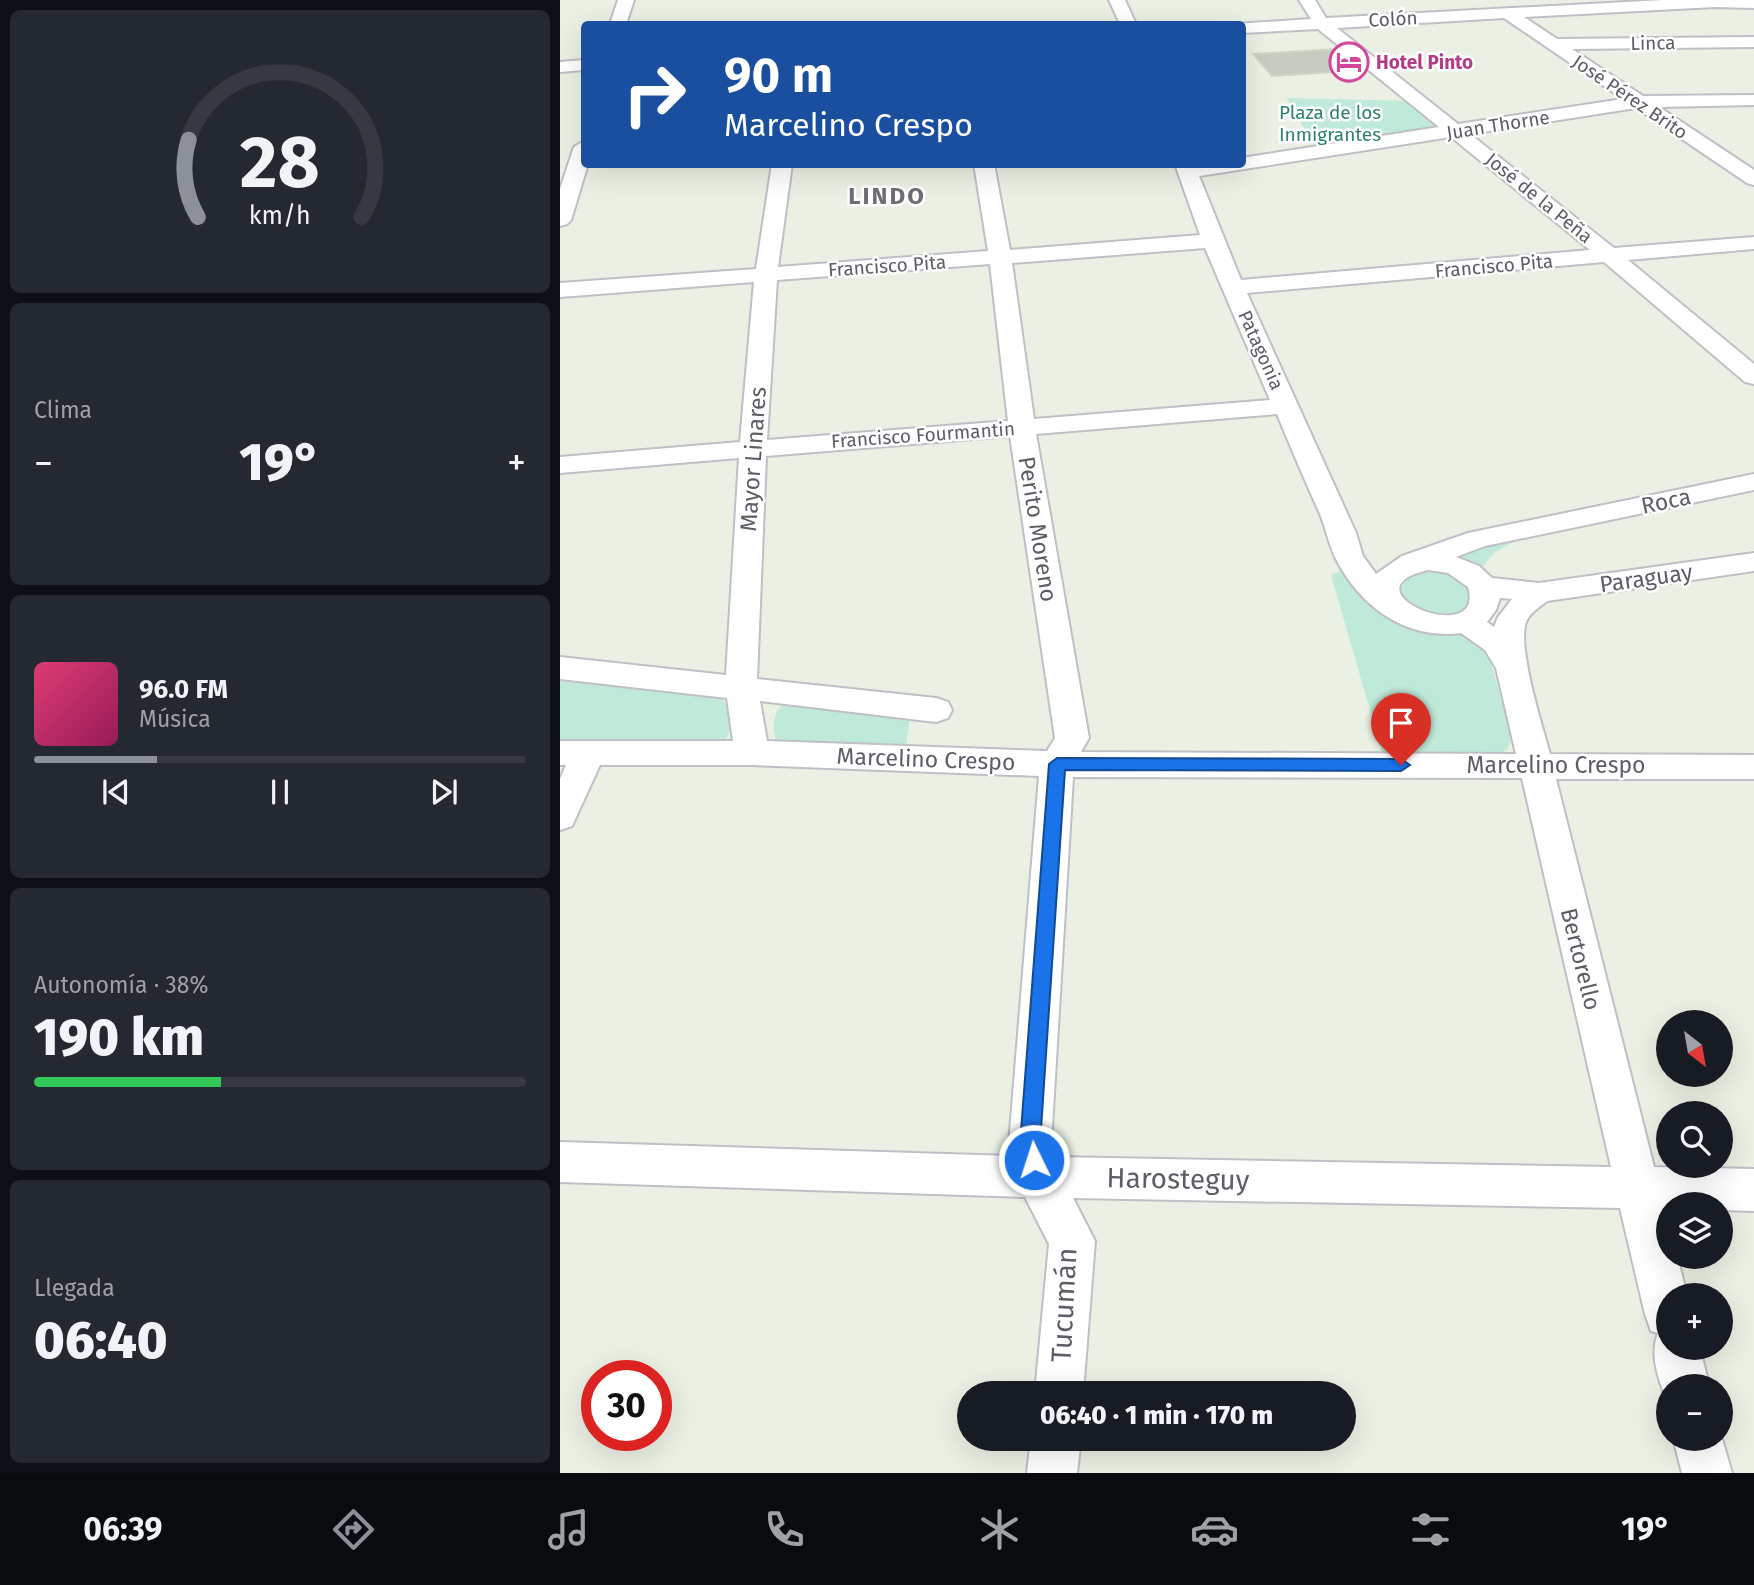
<!DOCTYPE html>
<html lang="es">
<meta charset="utf-8">
<style>
:root{--surface:#171b24;--page:#242831;--text:#f1f3f6;--muted:#9ea1a6;--line:#363941;--accent:#8c9099}
body{margin:0;font-family:"Fira Sans",sans-serif;background:var(--page);color:var(--text);height:100vh;display:flex;flex-direction:column;font-size:26px;white-space:nowrap}
*{box-sizing:border-box;margin:0}
p{font-size:23px;color:var(--muted)}
.icon{flex:none;width:38px;height:38px;fill:none;stroke:currentColor;stroke-width:2;stroke-linecap:round;stroke-linejoin:round}
.map{position:relative;flex:1;overflow:hidden}
.sheet{display:flex;flex-direction:column;gap:10px;padding:10px;background:#0d0f14;width:560px}
.sheet>*{flex:none}
.hud{position:absolute;left:21px;top:21px;width:665px;height:147px;border-radius:7px;box-shadow:0 7px 28px #0002;background:#1a4fa0;color:#fff;overflow:hidden}
.needle{width:46px;rotate:149deg}
.fabs{position:absolute;left:1096px;top:1010px;display:grid;gap:14px}
.fabs a{display:grid;place-items:center;width:77px;height:77px;border-radius:50%;background:var(--surface);box-shadow:0 7px 28px #0002;font-size:35px}
.speed{position:absolute;left:21px;top:1360px;display:flex;gap:14px;font-size:35px;font-weight:700;text-align:center}
.speed>*{display:grid;place-content:center;width:91px;height:91px;border-radius:50%;background:var(--surface);box-shadow:0 7px 28px #0002;line-height:1}
.speed .limit{border:10px solid #d22;background:#fff;color:#111}
.pin{position:absolute;display:grid;place-items:center;width:60px;height:60px;color:#fff;margin:-72px -30px;border-radius:50% 50% 50% 0;rotate:-45deg;box-shadow:0 0 7px #0007}
.pin .icon{rotate:45deg}
.me{position:absolute;width:77px;margin:-38px;rotate:356deg;stroke-linejoin:round;filter:drop-shadow(0 0 5px #0008)}
.turn{display:flex;align-items:center;gap:24px;height:147px;padding:0 28px;font-size:32px}
.turn .icon{width:91px;height:91px;stroke-width:2.5}
.turn b{display:block;font-size:49px;line-height:60px}
.big{font-size:52px;font-weight:800;line-height:1.1}
.sheet .widget{flex:1;display:flex;flex-direction:column;justify-content:center;gap:10px;min-width:0;padding:0 24px;border-radius:10px;background:var(--page)}
.sheet .dial{align-items:center;gap:0}
.dial svg{height:182px;overflow:visible;fill:none;stroke:var(--line);stroke-width:7;stroke-linecap:round;text-anchor:middle}
.dial text{fill:var(--text);stroke:none}
.song{display:flex;align-items:center;gap:21px}
.cover{width:84px;height:84px;border-radius:10px;background:linear-gradient(135deg,hsl(340 70% 55%),hsl(330 70% 35%))}
.played{height:7px;border-radius:4px;background:linear-gradient(90deg,var(--accent) 25%,var(--line) 25%)}
.keys{display:flex;justify-content:space-around;direction:ltr}
.heat{display:flex;justify-content:space-between;align-items:center;font-size:38px;direction:ltr}
.charge{height:10px;border-radius:5px;background:linear-gradient(90deg,#34c759 38%,var(--line) 0)}
.trip{position:absolute;left:397px;top:1381px;width:399px;height:70px;border-radius:35px;background:var(--surface);box-shadow:0 7px 28px #0002;font-weight:800;line-height:70px;text-align:center}
.menu{display:flex;height:112px;justify-content:space-around;align-items:center;background:#090b0e;color:var(--muted)}
.menu .icon{width:49px;height:49px}
.menu .active{color:var(--accent)}
.menu b{font-size:32px;color:var(--text)}
main{display:flex;flex:1;min-height:0}
.map>svg:first-child{display:block}
</style>
<main>
<section class="sheet">
<div class="widget dial"><svg viewBox="0 0 100 80">
<path d="M14 69A42 42 0 1 1 86 69"/>
<path d="M14 69A42 42 0 0 1 10 35" stroke="#8c9099"/>
<text x="50" y="56" font-size="32" font-weight="700">28</text>
<text x="50" y="72" font-size="11">km/h</text>
</svg></div>
<div class="widget"><p>Clima</p>
<div class="heat"><a>−</a><b class="big">19°</b><a>+</a></div>
</div>
<div class="widget">
<div class="song"><i class="cover"></i><div><b>96.0 FM</b><p>Música</p></div></div>
<div class="played"></div>
<div class="keys"><svg class="icon" aria-label="previous" viewBox="0 0 24 24"><path d="M18 5L8 12l10 7zM5 5v14"/></svg><svg class="icon" aria-label="pause" viewBox="0 0 24 24"><path d="M8 5v14M16 5v14"/></svg><svg class="icon" aria-label="next" viewBox="0 0 24 24"><path d="M6 5l10 7-10 7zM19 5v14"/></svg></div>
</div>
<div class="widget"><p>Autonomía · 38%</p><b class="big">190 km</b><div class="charge"></div></div>
<div class="widget"><p>Llegada</p><b class="big">06:40</b></div>
</section>
<div class="map">
<svg width="1194" height="1473" viewBox="0 0 1194 1473">
<rect width="100%" height="100%" fill="#ebf0e4"/>
<g fill="#bfe9d9">
<polygon points="727,98 852,101 884,128 757,150"/>
<polygon points="967,534 934,553 917,573 874,558"/>
<polygon points="783,570 898,631 928,652 952,739 947,750 932,756 823,755 771,575"/>
<path d="M867,572C883,573 896,576 908,587L909,609L892,618L848,608L840,593C843,578 853,575 867,572Z"/>
<path d="M0,681L156,695C172,705 177,728 162,743L0,744Z"/>
<path d="M228,702L350,714L346,748L217,742C211,729 213,707 228,702Z"/>
</g>
<polygon fill="#c8cbc1" stroke="#cfd5c2" stroke-width="2" points="779,49 805,70 712,76 693,54"/>
<g fill="none" stroke-linecap="round" stroke-linejoin="round">
<g stroke="#c0bec6" stroke-width="4">
<g id="minor">
<polygon points="58,0 74,0 66,24 50,24"/>
<polygon points="549,0 565,0 576,24 560,24"/>
<path d="M739,0H755L766,18L1104,0H1194V8L1155,7L964,17L997,39L1194,37V47L1012,49L1083,96L1194,95V105L1099,107L1194,170V185L1187,183L1076,108L910,134L1054,248L1194,237V249L1068,260L1194,364V384L1185,382L1044,262L687,293L796,533L803,556L816,574L842,556L908,533L1194,474V490L925,546L896,557L919,566L932,578L979,583L1194,553V571L987,601C981,606 971,612 967,620C955,641 983,728 990,754L1194,755V779H996L1094,1167L1194,1169V1211L1160,1210V1204H1108V1209H1105L1108,1220V1256H1117L1127,1295H1108V1348H1140L1149,1386H1108V1403C1099,1381 1089,1356 1098,1333L1091,1331L1085,1314L1060,1208L513,1198L535,1241L523,1393H475L489,1244L465,1197L0,1182V1142L451,1156L449,1144L479,776L192,765H40L12,826L0,830V779L6,765H0V741H173L167,698L0,679V657L166,675L179,458L0,473V457L180,442L194,282L0,297V283L196,269L212,164H232L218,267L428,251L414,164H434L450,250L640,235L615,164H682V158L879,127L758,29L682,33V24H676L751,19ZM944,18L1063,99L898,124L777,28ZM891,137L1030,250L681,280L639,176ZM645,248L710,400L474,419L452,263ZM430,264L448,421L207,440L217,280ZM717,414C731,448 745,481 760,514C766,529 769,545 776,559C801,608 847,640 901,633L925,650L936,668L956,754L521,752L529,738L476,434ZM450,436L495,738L487,751L207,741L200,701L376,722L388,718L392,710L388,702L376,698L197,679L206,456ZM868,570L888,573L908,587C927,650 779,591 868,570ZM940,598L952,599L938,617L934,627L927,622L936,610ZM513,777L962,778L1051,1167L494,1157L491,1144Z"/>
<polygon points="24,60 24,70 0,72 0,62"/>
<polygon points="24,141 24,164 28,164 11,220 7,224 0,226 0,189 14,147"/>
<polygon points="1160,1432 1172,1473 1122,1473 1113,1438 1160,1438"/>
<polygon points="471,1438 521,1438 517,1473 467,1473"/>
</g>
</g>
<use href="#minor" fill="#fff" fill-rule="evenodd"/>
</g>
<polygon fill="#1a73e8" stroke="#114b97" stroke-width="2" points="497,758 841,759 850,765 841,771 505,770 480,1144 484,1160 481,1167 474,1170 466,1167 460,1144 489,764"/>
<defs>
<g id="hotel-ring" transform="scale(2.0125)"><circle r="9.5" fill="#fff" stroke="#d1479c" stroke-width="1.5"/><path d="M-6-4.5h1.5V1H6V5H4.5V3h-9V5H-6ZM-4 0a1.8 1.8 0 1 1 3.6 0ZM.5 0V-2.5h3Q6-2.5 6 0Z" fill="#d1479c"/></g>
</defs>
<g fill-rule="evenodd">
<use href="#hotel-ring" x="789" y="62"/>
</g>
<g text-anchor="middle" dominant-baseline="central" stroke-width="5" stroke-linejoin="round" paint-order="stroke">
<g font-size="19" fill="#5e5c66" stroke="#fff">
<text transform="translate(833 19) rotate(-3)">Colón</text>
<text transform="translate(1093 43) rotate(-1)">Linca</text>
<text transform="translate(1070 97) rotate(34)">José Pérez Brito</text>
<text transform="translate(938 125) rotate(-9)">Juan Thorne</text>
<text transform="translate(979 198) rotate(39)">José de la Peña</text>
<text transform="translate(327 266) rotate(-4)">Francisco Pita</text>
<text transform="translate(934 266) rotate(-5)">Francisco Pita</text>
<text transform="translate(701 350) rotate(66)">Patagonia</text>
<text transform="translate(363 435) rotate(-4)">Francisco Fourmantin</text>
</g>
<g font-size="19" font-weight="bold" fill="#b23c85" stroke="#fff" text-anchor="start">
<text x="816" y="62">Hotel Pinto</text>
</g>
<g font-size="19" fill="#2e8366" stroke="#fff">
<text x="770" y="112">Plaza de los<tspan x="770" dy="22">Inmigrantes</tspan></text>
</g>
<g font-size="23" fill="#5e5c66" stroke="#fff">
<text transform="translate(193 459) rotate(-86)">Mayor Linares</text>
<text transform="translate(1106 501) rotate(-12)">Roca</text>
<text transform="translate(478 529) rotate(81)">Perito Moreno</text>
<text transform="translate(1086 578) rotate(-8)">Paraguay</text>
<text transform="translate(366 759) rotate(2)">Marcelino Crespo</text>
<text x="996" y="765">Marcelino Crespo</text>
<text transform="translate(1021 959) rotate(76)">Bertorello</text>
</g>
<g font-size="24" font-weight="bold" letter-spacing="2" fill="#6e6d78" stroke="#fff">
<text x="327" y="196">LINDO</text>
</g>
<g font-size="28" fill="#5e5c66" stroke="#fff">
<text transform="translate(618 1179) rotate(1)">Harosteguy</text>
<text transform="translate(504 1305) rotate(-87)">Tucumán</text>
</g>
</g>
</svg>
<div class="fabs">
<a><svg class="needle" viewBox="-14 -14 28 28"><path d="M0-13l5 13h-10z" fill="#e53935"/><path d="M0 13l5-13h-10z" fill="#9ea1a6"/></svg></a>
<a><svg class="icon" aria-label="search" viewBox="0 0 24 24"><circle cx="10" cy="10" r="6"/><path d="M15 15l6 6"/></svg></a>
<a><svg class="icon" aria-label="layers" viewBox="0 0 24 24"><path d="M12 4l9 5-9 5-9-5zM3 14l9 5 9-5"/></svg></a>
<a>+</a>
<a>−</a>
</div>
<div class="speed"><div class="limit">30</div></div>
<div class="pin" style="left:841px;top:765px;background:#d93025"><svg class="icon" aria-label="arrive" viewBox="0 0 24 24"><path d="M6 21V4h12l-3 4 3 4H6"/></svg></div>
<svg class="me" style="left:474px;top:1160px" viewBox="-20 -20 40 40"><circle r="17" fill="#1a73e8" stroke="#fff" stroke-width="3"/><path d="M0-11L8 9 0 5-8 9z" fill="#fff"/></svg>
<div class="trip">06:40 · 1 min · 170 m</div>
<div class="hud">
<div class="turn"><svg class="icon" aria-label="right" viewBox="0 0 24 24"><path d="M7 20v-9h11M14 6l5 5-5 5"/></svg><div><b>90 m</b>Marcelino Crespo</div></div>
</div>
</div>
</main>
<nav class="menu">
<b>06:39</b>
<svg class="icon active" aria-label="directions" viewBox="0 0 24 24"><path d="M12 3l9 9-9 9-9-9zM9 14v-3h6M13 9l2 2-2 2"/></svg>
<svg class="icon" aria-label="music" viewBox="0 0 24 24"><path d="M9 18V5l10-2v13"/><circle cx="6" cy="18" r="3"/><circle cx="16" cy="16" r="3"/></svg>
<svg class="icon" aria-label="phone" viewBox="0 0 24 24"><path d="M5 4h4l2 5-3 2q2 4 5 5l2-3 5 2v4C11 20 4 13 5 4z"/></svg>
<svg class="icon" aria-label="climate" viewBox="0 0 24 24"><path d="M12 3v18M4 7l16 10M4 17L20 7"/></svg>
<svg class="icon" aria-label="car" viewBox="0 0 24 24"><path d="M5 17H2v-5l4-1 3-4h7l3 4 3 1v5h-3M9 17h6M6 11h13"/><circle cx="7" cy="17" r="2"/><circle cx="17" cy="17" r="2"/></svg>
<svg class="icon" aria-label="filters" viewBox="0 0 24 24"><path d="M4 7h16M4 17h16"/><circle cx="9" cy="7" r="2"/><circle cx="15" cy="17" r="2"/></svg>
<b>19°</b>
</nav>
